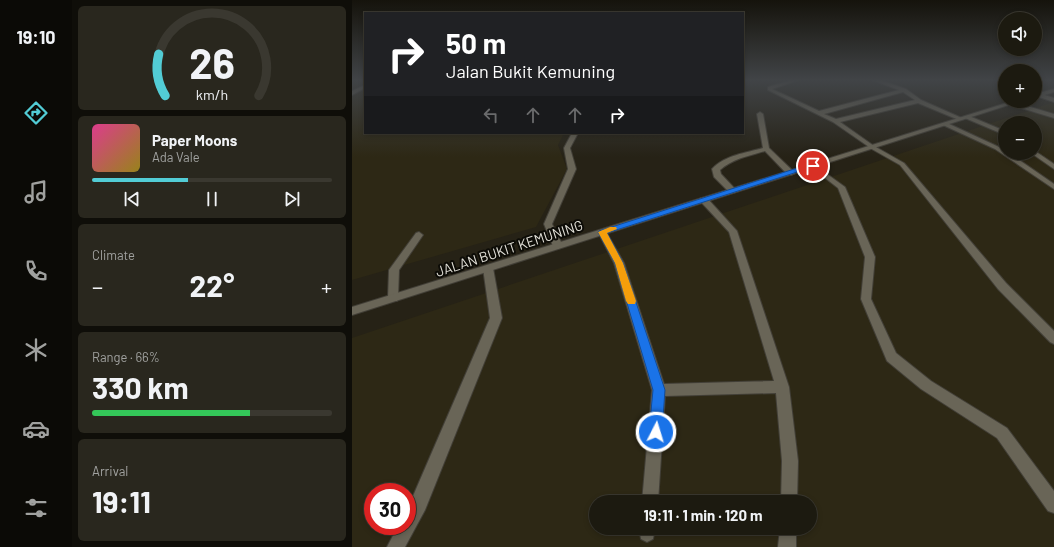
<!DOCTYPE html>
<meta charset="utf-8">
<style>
:root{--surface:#1c1a10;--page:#29271e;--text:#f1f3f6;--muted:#a0a19f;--line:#3a3830;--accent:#52ccd5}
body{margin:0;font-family:Barlow,sans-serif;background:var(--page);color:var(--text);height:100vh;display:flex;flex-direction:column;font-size:15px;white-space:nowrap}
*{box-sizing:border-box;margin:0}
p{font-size:13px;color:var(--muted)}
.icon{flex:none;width:22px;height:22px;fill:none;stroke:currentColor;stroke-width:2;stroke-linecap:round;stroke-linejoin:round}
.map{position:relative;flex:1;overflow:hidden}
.drawer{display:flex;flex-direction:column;gap:6px;padding:6px;background:#0f0e09;width:280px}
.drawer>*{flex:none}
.top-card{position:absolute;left:12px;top:12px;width:380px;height:122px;border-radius:0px;box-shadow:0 2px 6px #0003,0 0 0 1px var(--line);background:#202124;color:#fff;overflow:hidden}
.fabs{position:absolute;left:646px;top:12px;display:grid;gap:8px}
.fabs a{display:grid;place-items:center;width:44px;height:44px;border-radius:50%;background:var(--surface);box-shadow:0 2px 6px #0003,0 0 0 1px var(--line);font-size:20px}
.speed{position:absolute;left:12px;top:483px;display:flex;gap:8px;font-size:20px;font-weight:700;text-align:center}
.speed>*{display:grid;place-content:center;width:52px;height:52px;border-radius:50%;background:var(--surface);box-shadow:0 2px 6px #0003,0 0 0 1px var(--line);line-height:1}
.speed .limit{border:6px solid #d22;background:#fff;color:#111}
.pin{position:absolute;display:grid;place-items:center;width:34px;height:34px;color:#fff;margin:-17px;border:2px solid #fff;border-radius:50%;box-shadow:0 1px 4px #0007}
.me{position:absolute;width:44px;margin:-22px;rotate:5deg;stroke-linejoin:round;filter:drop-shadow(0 0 3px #0008)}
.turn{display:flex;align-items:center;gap:14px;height:84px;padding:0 16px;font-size:18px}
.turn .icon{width:52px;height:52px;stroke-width:2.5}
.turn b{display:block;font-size:28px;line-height:34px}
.lanes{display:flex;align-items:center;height:38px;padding:0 16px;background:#0003;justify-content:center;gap:20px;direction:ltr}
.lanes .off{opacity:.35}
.big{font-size:30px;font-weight:700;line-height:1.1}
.drawer .widget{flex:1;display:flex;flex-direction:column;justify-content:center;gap:6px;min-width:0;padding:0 14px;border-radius:6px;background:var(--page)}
.drawer .dial{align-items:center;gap:0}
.dial svg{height:104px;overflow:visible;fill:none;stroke:var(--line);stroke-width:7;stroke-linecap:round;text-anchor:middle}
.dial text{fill:var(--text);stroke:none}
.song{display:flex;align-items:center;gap:12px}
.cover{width:48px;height:48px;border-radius:6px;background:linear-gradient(135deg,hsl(330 70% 55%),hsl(50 70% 35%))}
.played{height:4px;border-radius:2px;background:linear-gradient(90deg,var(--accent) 40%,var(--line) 40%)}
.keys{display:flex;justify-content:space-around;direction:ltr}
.heat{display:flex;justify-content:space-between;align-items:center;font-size:22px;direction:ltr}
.charge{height:6px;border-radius:3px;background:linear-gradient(90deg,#34c759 66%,var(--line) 0)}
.trip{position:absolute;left:237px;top:495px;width:228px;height:40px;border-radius:20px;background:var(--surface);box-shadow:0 2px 6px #0003,0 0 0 1px var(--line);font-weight:700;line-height:40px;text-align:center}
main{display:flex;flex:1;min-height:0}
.tab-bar{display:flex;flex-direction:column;width:72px;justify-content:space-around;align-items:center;background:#0b0a06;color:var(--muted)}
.tab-bar .icon{width:28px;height:28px}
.tab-bar .on{color:var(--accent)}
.tab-bar b{font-size:18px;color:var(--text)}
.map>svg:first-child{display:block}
</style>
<main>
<nav class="tab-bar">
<b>19:10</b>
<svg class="icon on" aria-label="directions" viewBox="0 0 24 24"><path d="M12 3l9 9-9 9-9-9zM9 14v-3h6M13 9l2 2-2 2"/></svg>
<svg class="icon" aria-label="music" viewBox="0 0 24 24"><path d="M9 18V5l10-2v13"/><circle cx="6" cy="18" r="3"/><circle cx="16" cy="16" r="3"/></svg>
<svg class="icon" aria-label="phone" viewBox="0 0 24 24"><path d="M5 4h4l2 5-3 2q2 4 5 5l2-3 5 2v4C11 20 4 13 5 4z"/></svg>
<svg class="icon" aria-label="climate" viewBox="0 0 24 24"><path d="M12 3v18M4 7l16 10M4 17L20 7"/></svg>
<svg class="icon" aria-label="car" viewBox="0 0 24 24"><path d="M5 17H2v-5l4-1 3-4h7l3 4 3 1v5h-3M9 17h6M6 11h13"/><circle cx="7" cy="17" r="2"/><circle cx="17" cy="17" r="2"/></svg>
<svg class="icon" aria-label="filters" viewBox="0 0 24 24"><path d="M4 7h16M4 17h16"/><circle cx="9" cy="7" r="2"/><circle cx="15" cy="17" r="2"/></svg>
</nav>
<section class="drawer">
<div class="widget dial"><svg viewBox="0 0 100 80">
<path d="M14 69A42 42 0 1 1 86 69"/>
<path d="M14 69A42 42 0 0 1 9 37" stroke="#52ccd5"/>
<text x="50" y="56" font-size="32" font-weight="700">26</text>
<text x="50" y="72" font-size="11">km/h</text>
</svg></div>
<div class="widget">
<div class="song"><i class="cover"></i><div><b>Paper Moons</b><p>Ada Vale</p></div></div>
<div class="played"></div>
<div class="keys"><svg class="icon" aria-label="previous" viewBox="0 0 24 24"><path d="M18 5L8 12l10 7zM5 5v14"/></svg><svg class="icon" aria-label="pause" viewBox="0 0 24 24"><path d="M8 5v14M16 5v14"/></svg><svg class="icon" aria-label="next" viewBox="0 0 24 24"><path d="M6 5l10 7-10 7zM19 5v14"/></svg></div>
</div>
<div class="widget"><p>Climate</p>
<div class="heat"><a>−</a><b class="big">22°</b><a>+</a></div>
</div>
<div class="widget"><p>Range · 66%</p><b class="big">330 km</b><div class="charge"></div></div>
<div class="widget"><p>Arrival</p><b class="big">19:11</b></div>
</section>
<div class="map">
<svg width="702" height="547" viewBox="0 0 702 547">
<rect width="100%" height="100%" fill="#262216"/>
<g fill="#2d2815" fill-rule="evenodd">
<polygon points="0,80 13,80 13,133 212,133 206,145 215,169 184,227 0,280"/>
<path d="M702,102V547H0V338ZM653,123H683V153H653ZM21,492H55V526H21ZM244,502H458V528H244Z"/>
</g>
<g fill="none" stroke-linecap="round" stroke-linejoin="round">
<g stroke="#423f37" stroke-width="2">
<g id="service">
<path d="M439,80H447L420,89L467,111L547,90L520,80H528L554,89L569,100L612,119L607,120L566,103L488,122L522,146V148L520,149L481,122L416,90V87ZM551,92L563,100L484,119L472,114Z"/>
<polygon points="13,85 13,88 0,95 0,91"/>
<polygon points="658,101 702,114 702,118 656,104 655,103"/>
<path d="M408,112L411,114L417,148L443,173L439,175H436L413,151C397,156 380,159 368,170L369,174L385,191L381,193H378L362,177L360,169C373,155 394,153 411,148L405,114Z"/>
<polygon points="220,133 226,133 218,148 224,169 200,224 211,246 206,249 201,246 192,224 216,169 212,148"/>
<polygon points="67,232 71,235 47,270 46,298 45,301 37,301 36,298 37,270 64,233"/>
</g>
</g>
<g stroke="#423f37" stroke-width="2">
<g id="minor">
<polygon points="686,93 702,98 702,102 684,96 684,94"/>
<polygon points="613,116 617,116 653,131 653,135 613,118"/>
<polygon points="591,123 595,123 647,147 653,150 653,153 657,153 702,184 702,189 643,149 591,125"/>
<polygon points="518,146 522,146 552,163 654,283 702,331 702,344 698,342 646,289 548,165 518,148"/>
<polygon points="683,151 702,164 702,169 679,153 683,153"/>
<polygon points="461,164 493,187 523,257 519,299 544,353 579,381 655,428 702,491 702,513 696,511 645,438 569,389 535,361 509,299 513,257 486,188 459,167 457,166"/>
<polygon points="349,198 355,198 385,231 437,387 446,461 445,502 429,502 430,461 424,393 313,396 306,502 290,502 300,390 262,263 246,232 247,230 253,230 272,263 312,384 422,381 377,232 349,202"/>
<polygon points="136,265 141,268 150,318 73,510 53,547 35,547 46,526 55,526 55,510 138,318 131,268"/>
<polygon points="287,528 303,528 301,539 295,542 289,539"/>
<polygon points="428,528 444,528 444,547 426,547"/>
</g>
</g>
<g stroke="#423f37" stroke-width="2">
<g id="secondary">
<polygon points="702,89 702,92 683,98 683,94"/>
<polygon points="661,101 669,101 0,315 0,307"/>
</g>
</g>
<use href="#service" fill="#696557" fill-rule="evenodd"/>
<use href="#minor" fill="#696557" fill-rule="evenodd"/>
<use href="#secondary" fill="#696557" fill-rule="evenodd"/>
</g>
<linearGradient id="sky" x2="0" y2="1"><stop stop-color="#15130c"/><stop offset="0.51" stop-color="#414447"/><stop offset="1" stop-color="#414447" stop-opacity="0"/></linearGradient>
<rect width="702" height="157" fill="url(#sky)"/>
<polygon fill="#1a73e8" stroke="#114b97" points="458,164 464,166 255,233 271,263 313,390 310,432 308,437 304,439 299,437 297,432 301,390 263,263 246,232 247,231"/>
<polygon fill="#f59e0b" points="258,227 264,227 265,229 255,233 271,263 284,301 283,304 276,304 274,301 263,263 246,232"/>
<g text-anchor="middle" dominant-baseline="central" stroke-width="4" stroke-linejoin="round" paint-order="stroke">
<g font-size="14" fill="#e4e2da" stroke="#0d0c07">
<text transform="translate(157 248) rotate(-18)">JALAN BUKIT KEMUNING</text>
</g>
</g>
</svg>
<div class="fabs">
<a><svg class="icon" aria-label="sound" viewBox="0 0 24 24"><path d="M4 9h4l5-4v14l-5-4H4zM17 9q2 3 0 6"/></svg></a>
<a>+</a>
<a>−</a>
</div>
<div class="speed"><div class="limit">30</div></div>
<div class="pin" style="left:461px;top:166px;background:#d93025"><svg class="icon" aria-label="arrive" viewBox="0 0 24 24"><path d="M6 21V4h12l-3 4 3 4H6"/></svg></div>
<svg class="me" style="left:304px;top:432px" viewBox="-20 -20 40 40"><circle r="17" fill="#1a73e8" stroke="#fff" stroke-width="3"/><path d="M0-11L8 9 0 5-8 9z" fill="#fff"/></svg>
<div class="trip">19:11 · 1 min · 120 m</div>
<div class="top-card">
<div class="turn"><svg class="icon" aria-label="right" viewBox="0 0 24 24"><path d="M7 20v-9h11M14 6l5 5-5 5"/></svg><div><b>50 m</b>Jalan Bukit Kemuning</div></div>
<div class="lanes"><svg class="icon off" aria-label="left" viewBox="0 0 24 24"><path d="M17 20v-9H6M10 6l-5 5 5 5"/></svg><svg class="icon off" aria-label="ahead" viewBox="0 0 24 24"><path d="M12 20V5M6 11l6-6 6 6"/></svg><svg class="icon off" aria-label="ahead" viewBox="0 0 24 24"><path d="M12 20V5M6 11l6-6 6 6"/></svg><svg class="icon" aria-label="right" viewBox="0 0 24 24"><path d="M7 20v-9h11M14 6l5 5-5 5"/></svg></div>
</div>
</div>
</main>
